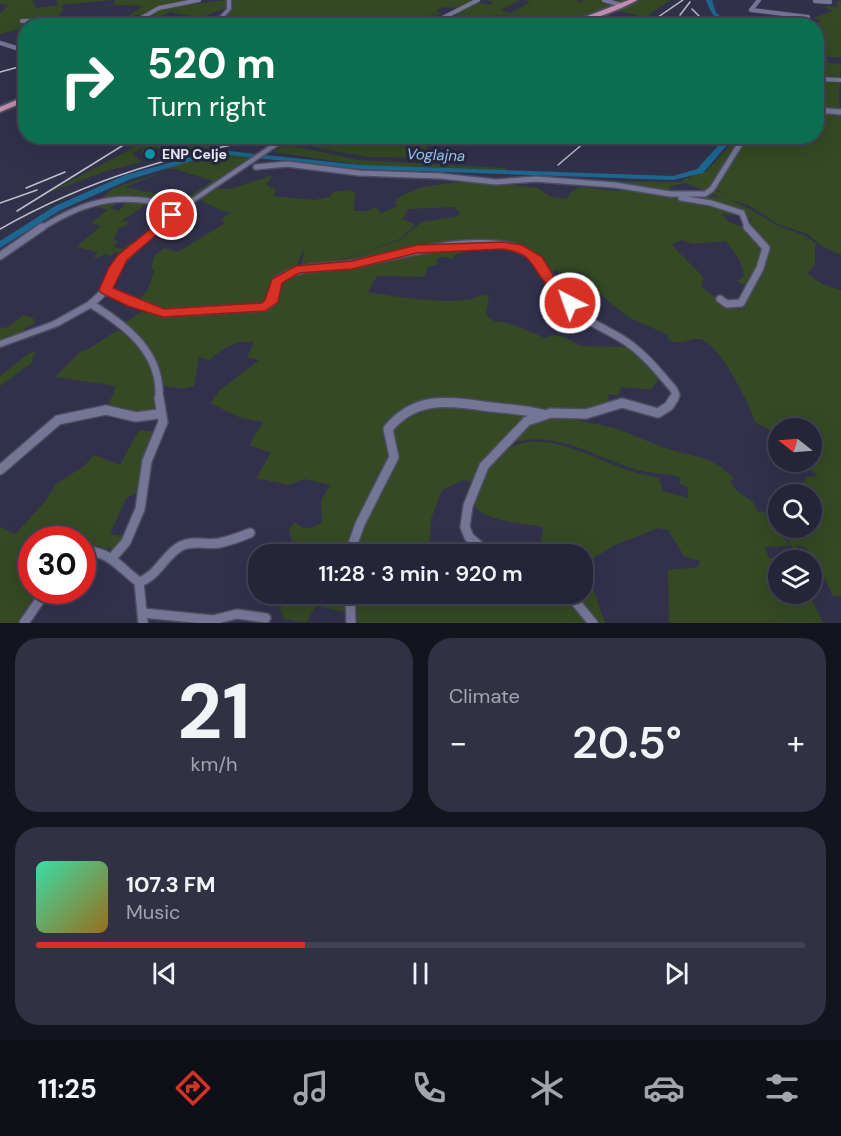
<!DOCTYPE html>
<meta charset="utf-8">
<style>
:root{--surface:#252539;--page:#313144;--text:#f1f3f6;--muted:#a3a5ae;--line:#424253;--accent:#d93025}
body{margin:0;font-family:"DM Sans",sans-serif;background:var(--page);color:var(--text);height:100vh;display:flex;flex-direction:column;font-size:22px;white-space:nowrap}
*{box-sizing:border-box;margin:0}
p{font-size:20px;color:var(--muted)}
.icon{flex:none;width:33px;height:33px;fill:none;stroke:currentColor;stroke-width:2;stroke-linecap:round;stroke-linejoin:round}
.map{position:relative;height:623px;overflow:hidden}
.drawer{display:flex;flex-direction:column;gap:15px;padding:15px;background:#14141f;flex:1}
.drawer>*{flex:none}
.guide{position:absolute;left:18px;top:18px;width:806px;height:126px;border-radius:24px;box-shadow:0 6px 24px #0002,0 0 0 2px var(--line);background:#0b6e4f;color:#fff;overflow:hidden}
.needle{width:39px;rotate:287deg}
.buttons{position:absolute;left:768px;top:418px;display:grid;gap:12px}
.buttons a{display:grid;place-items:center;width:54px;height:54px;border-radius:50%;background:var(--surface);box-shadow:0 6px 24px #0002,0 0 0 2px var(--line);font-size:30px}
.speed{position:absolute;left:18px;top:526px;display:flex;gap:12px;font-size:30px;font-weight:700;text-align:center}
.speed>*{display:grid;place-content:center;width:78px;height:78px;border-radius:50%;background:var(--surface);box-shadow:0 6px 24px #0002,0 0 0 2px var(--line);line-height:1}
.speed .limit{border:9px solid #d22;background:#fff;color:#111}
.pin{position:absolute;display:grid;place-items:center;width:51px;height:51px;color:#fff;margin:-26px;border:3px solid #fff;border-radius:50%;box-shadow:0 2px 6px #0007}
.me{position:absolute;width:66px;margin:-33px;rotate:319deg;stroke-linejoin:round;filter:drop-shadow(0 0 4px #0008)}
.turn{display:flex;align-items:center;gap:21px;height:126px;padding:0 30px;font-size:27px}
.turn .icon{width:78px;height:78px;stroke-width:2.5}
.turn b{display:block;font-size:42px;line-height:51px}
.big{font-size:45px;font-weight:600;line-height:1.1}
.drawer .tile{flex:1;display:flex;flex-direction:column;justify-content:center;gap:9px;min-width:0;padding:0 21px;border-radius:24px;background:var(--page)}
.drawer .dial{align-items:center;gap:0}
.dial b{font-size:78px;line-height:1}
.song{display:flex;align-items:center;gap:18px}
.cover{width:72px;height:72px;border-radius:9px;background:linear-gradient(135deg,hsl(160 70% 55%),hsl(40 70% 35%))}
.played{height:6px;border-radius:3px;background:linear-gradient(90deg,var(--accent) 35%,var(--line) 35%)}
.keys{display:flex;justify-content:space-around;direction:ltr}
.heat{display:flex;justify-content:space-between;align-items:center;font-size:33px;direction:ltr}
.drawer .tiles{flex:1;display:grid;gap:15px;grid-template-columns:1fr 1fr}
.tile:last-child{grid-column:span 2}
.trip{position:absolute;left:248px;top:544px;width:345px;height:60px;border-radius:24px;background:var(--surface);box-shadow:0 6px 24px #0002,0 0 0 2px var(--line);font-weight:600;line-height:60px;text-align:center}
.tab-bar{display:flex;height:96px;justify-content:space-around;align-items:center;background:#0f0f17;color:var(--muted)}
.tab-bar .icon{width:42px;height:42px}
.tab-bar .selected{color:var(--accent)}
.tab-bar b{font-size:27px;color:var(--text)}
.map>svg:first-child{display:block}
</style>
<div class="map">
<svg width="841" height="623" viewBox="0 0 841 623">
<rect width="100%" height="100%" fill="#31314c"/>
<g fill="#344924" fill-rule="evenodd">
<polygon points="0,0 35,0 32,1 36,8 58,5 56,0 112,0 62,5 63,11 114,5 115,0 198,0 191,2 195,4 227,0 228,7 205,16 221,16 217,20 196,23 214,24 212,26 190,25 200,18 170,12 152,21 139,20 145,16 136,15 120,21 126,25 109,22 100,26 56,25 55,23 107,21 113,19 110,21 117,22 144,6 118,5 63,11 53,22 54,25 26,26 25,28 0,34 0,13 9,5 0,4"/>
<polygon points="233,0 471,0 473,1 458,8 444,7 437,10 441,15 424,16 411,25 347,26 348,23 336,22 328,26 216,26 233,7"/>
<path d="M485,0H520L501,10L510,13L530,2L525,0H577L579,3L584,0H630L564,23L505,25L511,21L506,19L510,16C497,14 487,18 474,16L466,21L472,23L443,22L457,16L453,14L475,2L490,5L493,2Z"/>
<polygon points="641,0 670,0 635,25 627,25 637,15 613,10 598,16 613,21 603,25 589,25 591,24 580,21"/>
<path d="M836,1H841V57H825L829,63L841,64L839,98L841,111H833L841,112V255L821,246L808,234L778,224L748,205L725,198C747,207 755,212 775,224C790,232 805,232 817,245H815V265L807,273L822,284L841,290V596H833L816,560L809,558L807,548L797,545V551L805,558L798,556L780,528H812V495H797L806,477L818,476L801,462H812V429H778V435L755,422C751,407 719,341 699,339C686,338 686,346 668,340V335L628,317L590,286L589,278C579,268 572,273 560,273L557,270L547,273C543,265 541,259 534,254C509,237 444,244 415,249C387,254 353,271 325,266L402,239L421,222L459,216L460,213L454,207L409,209L402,219L415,224L402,238L364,252L318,267L301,266L305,246L298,262L299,267L275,281L271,302L266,306L163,312L134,302C148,295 150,284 154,270L151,269L154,256L164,248L178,252L225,223L221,219L232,212H225L198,199L216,188L230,189L273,175L266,185L276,190L273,196L314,200L330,197L333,192L349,190L355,193L354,211H368L375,207L381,213L398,206L395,203L397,198L422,187L471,180L538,188L549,196L567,199L570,193L579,187L617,191L628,187L644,192L721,197L709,193L717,191L730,196L717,190L715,186L746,137L816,136V93L821,91H816V80L826,78L816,76V26L775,25L779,20L790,21L792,19L806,24L823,21L813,18L833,11L823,6L838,7ZM666,196C689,196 714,201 736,210C743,212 745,218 752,219L753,221H747V224L751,225L750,229L766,245L768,253L749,285L744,306H741L740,310L722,303L701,286L704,278L671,244L683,240L692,244L726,241L740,261L744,277L737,280L741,284H747L762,262L766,248L759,240L751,238L740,226L729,222L721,214L743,216L741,213L697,200Z"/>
<polygon points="146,137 162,137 152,144 165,137 161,147 167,149 211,142 212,137 266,137 169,155 156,147 140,153 143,147 132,154 142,162 106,171 48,193 127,151"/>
<polygon points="291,137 425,137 429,158 367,157 289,142"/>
<polygon points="734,141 739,142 707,192 686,183 671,186 669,193 581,181 684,182 682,180 707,171"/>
<polygon points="294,146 358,160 506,168 507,172 362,165 273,152 281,147"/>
<polygon points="241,155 258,157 184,203 140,197 99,200 114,188 171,169 125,187 183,200 213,181 175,169 159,169 205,157"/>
<polygon points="128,200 150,202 120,222 128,221 127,225 118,229 114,240 118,242 113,247 123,249 130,243 133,245 123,254 115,252 111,256 106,254 94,259 97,252 76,247 101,226 91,223 108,210 92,206 120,201 110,208 119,211"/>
<path d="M482,247L455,255L453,260L447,257L437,258L438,264L428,267L424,277L377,276L368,292C390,296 462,308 481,295L489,296L486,315L494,321L509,323L545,338L554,335L565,337L580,346L629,347L661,376L651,390L621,387L618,396L608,394L609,401L597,410L549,412L444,400L389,424L392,457L347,555H295L289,529L295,522C303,531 313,529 322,522L321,500L330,485L304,479L289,485L256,478L271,453L249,445L263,422L241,418L210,403L219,391L259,360L247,357L254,342C238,340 221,348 210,360L199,357L194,386L183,389L163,386C159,359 144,339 122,324L146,309L267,308L276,286L287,274L427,249Z"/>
<polygon points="23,315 33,318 35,323 25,328 23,334 0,341 0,328 8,327"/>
<polygon points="118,330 136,340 150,363 156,388 154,409 148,415 107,409 116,386 55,377 81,351 88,349"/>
<polygon points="37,352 32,357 33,362 0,386 0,376 29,353"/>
<polygon points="435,403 531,414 482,465 472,482 464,480 442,490 431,519 429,550 434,555 352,555 352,547 396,458 389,434 408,412"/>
<path d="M558,416L615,428L665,448L706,459L720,466L734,478L730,482L737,491L753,502L758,512L763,511L790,546L765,547L769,558L796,559L778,561V594H809L823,623H669L668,570L698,567L700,561L684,556L668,530L657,528C642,536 632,538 617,544C604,550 597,559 582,560V555H530L540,545L543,527C522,523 489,522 475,507C476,487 480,477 493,462C527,421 579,452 619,467C632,472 646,475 659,478L663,491L688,498V487L680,484L679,477C663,473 652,474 635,469C597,458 555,429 513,443L511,440L528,422Z"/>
<polygon points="139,430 156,432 144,461 139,492 126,498 110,534 123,536 121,544 113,550 94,545 83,549 82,540 32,540 32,591 42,591 19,623 0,623 0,527 15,534 43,504 57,483 84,466 94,455 120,465"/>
<polygon points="582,570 589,577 605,623 355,623 353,594 582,594"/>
<polygon points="287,594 348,594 349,613 316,606 306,623 284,619 280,610"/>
</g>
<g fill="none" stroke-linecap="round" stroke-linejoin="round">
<g fill="#1c668f" fill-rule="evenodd">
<path d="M706,0H712L716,13L735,26C718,26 711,14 706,0Z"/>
<polygon points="727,136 735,136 703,173 673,180 360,169 229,155 195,160 131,179 61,210 0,248 0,241 55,206 125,175 194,156 229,151 360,165 673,176 697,169"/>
</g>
<g stroke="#4d4d62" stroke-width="5">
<g id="minor-far3">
<polyline points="604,0 621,5"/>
<polyline points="759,0 751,10 808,17"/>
<polyline points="815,1 830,2 829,0"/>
<polyline points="138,20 159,8 199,0"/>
<polyline points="22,21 48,21 55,26"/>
<polyline points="427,26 478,0"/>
<polyline points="460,26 482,20"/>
<polyline points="0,43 26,51"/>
<polyline points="816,79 841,80"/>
</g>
</g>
<g stroke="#4d4d62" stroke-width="8">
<g id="minor-far2">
<polyline points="816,110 841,112"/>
<polyline points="256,167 287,164 359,173 441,176 496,182 536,179 615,185 670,194 705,194 712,189 745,136"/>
<polyline points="681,198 711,203 742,213 748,229"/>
<path d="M40,229C92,196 124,193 183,207"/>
</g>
</g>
<g stroke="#4d4d62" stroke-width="10">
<g id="minor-far1">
<polyline points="0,256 42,227"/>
<path d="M106,290L163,313L265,307L272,302L276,281C301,263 331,269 359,263C399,255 500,227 533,257C552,274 562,300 582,316C595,325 609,331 622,339C642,351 659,372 674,390L676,395L673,399"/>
<polyline points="720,299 727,304 741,303 760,268 766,248 747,227"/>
<path d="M91,304C127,326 162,353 159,399"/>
</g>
</g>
<g stroke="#4d4d62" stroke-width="12">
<g id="minor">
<polyline points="0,470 58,420 106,410 136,417 158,414"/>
<path d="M82,552C107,548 120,568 139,582L143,623"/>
<path d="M349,555L360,524L394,457L388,429C417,394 451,402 491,407C508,409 525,410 542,414"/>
<polyline points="490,555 469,537 465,527 468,506 484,466 527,421 551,413 586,414 622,403 658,413 669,406 674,398"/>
<polyline points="112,558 126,542 140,509 147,461 163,422 159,398"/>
<path d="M139,582C158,576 164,555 181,546C193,540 206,545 219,543C229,541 240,537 250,533"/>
<polyline points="350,594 351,623"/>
<polyline points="569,594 593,623"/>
<polyline points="143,613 213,620 237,614 266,618"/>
<polyline points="24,623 46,591"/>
</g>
</g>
<g stroke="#4d4d62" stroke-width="3">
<polygon id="tertiary" points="284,136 292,136 185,208 136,251 119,268 109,292 94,306 58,326 0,347 0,341 52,322 88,302 102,289 112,265 130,247 181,206"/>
</g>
<g stroke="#4d4d62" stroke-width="3">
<polygon id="secondary" points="227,0 231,0 231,9 216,26 211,26 227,9"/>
</g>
<g stroke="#4d4d62" stroke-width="4">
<g id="primary">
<path d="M629,0H637C615,13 575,26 550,26L585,17Z"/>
<polygon points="26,96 26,101 0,112 0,107"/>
</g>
</g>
<use href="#minor-far3" stroke="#757696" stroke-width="4"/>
<use href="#minor-far2" stroke="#757696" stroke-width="5"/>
<use href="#minor-far1" stroke="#757696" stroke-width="7"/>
<use href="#minor" stroke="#757696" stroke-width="9"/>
<use href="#tertiary" fill="#757696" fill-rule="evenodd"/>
<use href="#secondary" fill="#757696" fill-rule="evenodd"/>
<use href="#primary" fill="#c28fac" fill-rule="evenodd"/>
<g stroke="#bebecd" stroke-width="1.5">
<polyline points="692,9 709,26"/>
<polyline points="680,15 690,2"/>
<polyline points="645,26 683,0"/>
<polyline points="0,72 26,65"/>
<polyline points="558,165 592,136"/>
<polyline points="26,188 65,172"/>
<polyline points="0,203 37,190"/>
<polyline points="17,211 138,136"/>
<path d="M0,229C88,179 181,152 281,136"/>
</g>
</g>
<path fill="#d93025" stroke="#8d1f18" stroke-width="1.5" d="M172,212L178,215L176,218L127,260L113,288L164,309L262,303L265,300L272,279L296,266L352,261L417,245L503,242L522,245L542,257L553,275L577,303L570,307L565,306C558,297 550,289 543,280C528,260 531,254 503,249L417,253L352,269L299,273L282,283L278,302L265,311L163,317L128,306L101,293L99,290L109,267L118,255Z"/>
<circle fill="#0f9aa8" stroke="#272741" stroke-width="2" cx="150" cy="154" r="6"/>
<g text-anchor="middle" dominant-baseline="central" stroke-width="6" stroke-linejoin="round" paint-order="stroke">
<g font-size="14" font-weight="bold" fill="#f2f3fd" stroke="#272741" text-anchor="start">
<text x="162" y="154">ENP Celje</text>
</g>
<g font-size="15" font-style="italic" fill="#97cdf1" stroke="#272741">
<text transform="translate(436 155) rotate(2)">Voglajna</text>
</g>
</g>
</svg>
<div class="buttons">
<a><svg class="needle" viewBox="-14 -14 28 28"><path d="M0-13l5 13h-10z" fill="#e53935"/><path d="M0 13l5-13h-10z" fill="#a3a5ae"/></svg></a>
<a><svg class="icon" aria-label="search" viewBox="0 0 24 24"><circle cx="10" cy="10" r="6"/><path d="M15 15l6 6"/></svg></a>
<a><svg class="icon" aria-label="layers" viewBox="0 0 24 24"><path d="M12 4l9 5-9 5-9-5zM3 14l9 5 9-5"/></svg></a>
</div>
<div class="speed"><div class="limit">30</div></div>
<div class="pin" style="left:172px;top:215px;background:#d93025"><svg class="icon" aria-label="arrive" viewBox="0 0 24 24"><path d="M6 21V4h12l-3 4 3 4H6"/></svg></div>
<svg class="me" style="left:570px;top:303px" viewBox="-20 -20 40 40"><circle r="17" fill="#d93025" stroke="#fff" stroke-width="3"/><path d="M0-11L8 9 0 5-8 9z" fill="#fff"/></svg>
<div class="trip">11:28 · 3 min · 920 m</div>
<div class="guide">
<div class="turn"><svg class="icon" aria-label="right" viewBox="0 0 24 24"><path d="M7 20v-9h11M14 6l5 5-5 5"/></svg><div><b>520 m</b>Turn right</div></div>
</div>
</div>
<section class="drawer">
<div class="tiles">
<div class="tile dial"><b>21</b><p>km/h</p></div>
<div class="tile"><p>Climate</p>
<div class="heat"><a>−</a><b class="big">20.5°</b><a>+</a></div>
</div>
<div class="tile">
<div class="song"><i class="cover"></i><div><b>107.3 FM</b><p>Music</p></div></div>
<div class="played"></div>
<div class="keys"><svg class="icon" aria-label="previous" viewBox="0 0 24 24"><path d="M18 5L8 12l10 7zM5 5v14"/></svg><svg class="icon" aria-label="pause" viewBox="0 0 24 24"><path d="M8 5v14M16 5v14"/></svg><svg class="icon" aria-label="next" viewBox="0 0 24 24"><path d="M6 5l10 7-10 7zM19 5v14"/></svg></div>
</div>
</div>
</section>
<nav class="tab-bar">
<b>11:25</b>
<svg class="icon selected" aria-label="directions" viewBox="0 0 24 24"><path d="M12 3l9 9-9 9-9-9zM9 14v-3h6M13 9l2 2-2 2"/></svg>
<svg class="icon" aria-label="music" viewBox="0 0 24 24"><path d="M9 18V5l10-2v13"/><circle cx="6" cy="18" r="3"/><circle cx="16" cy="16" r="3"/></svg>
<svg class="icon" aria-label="phone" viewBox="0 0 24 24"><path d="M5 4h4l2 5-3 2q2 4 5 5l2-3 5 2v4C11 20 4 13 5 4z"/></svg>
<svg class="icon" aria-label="climate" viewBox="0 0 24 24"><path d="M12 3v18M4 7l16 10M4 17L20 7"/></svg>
<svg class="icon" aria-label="car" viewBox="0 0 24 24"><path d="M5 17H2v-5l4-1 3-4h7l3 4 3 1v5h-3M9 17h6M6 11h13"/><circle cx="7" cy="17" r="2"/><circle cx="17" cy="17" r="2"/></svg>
<svg class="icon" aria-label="filters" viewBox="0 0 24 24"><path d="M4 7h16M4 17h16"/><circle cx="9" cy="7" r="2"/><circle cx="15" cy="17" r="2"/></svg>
</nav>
